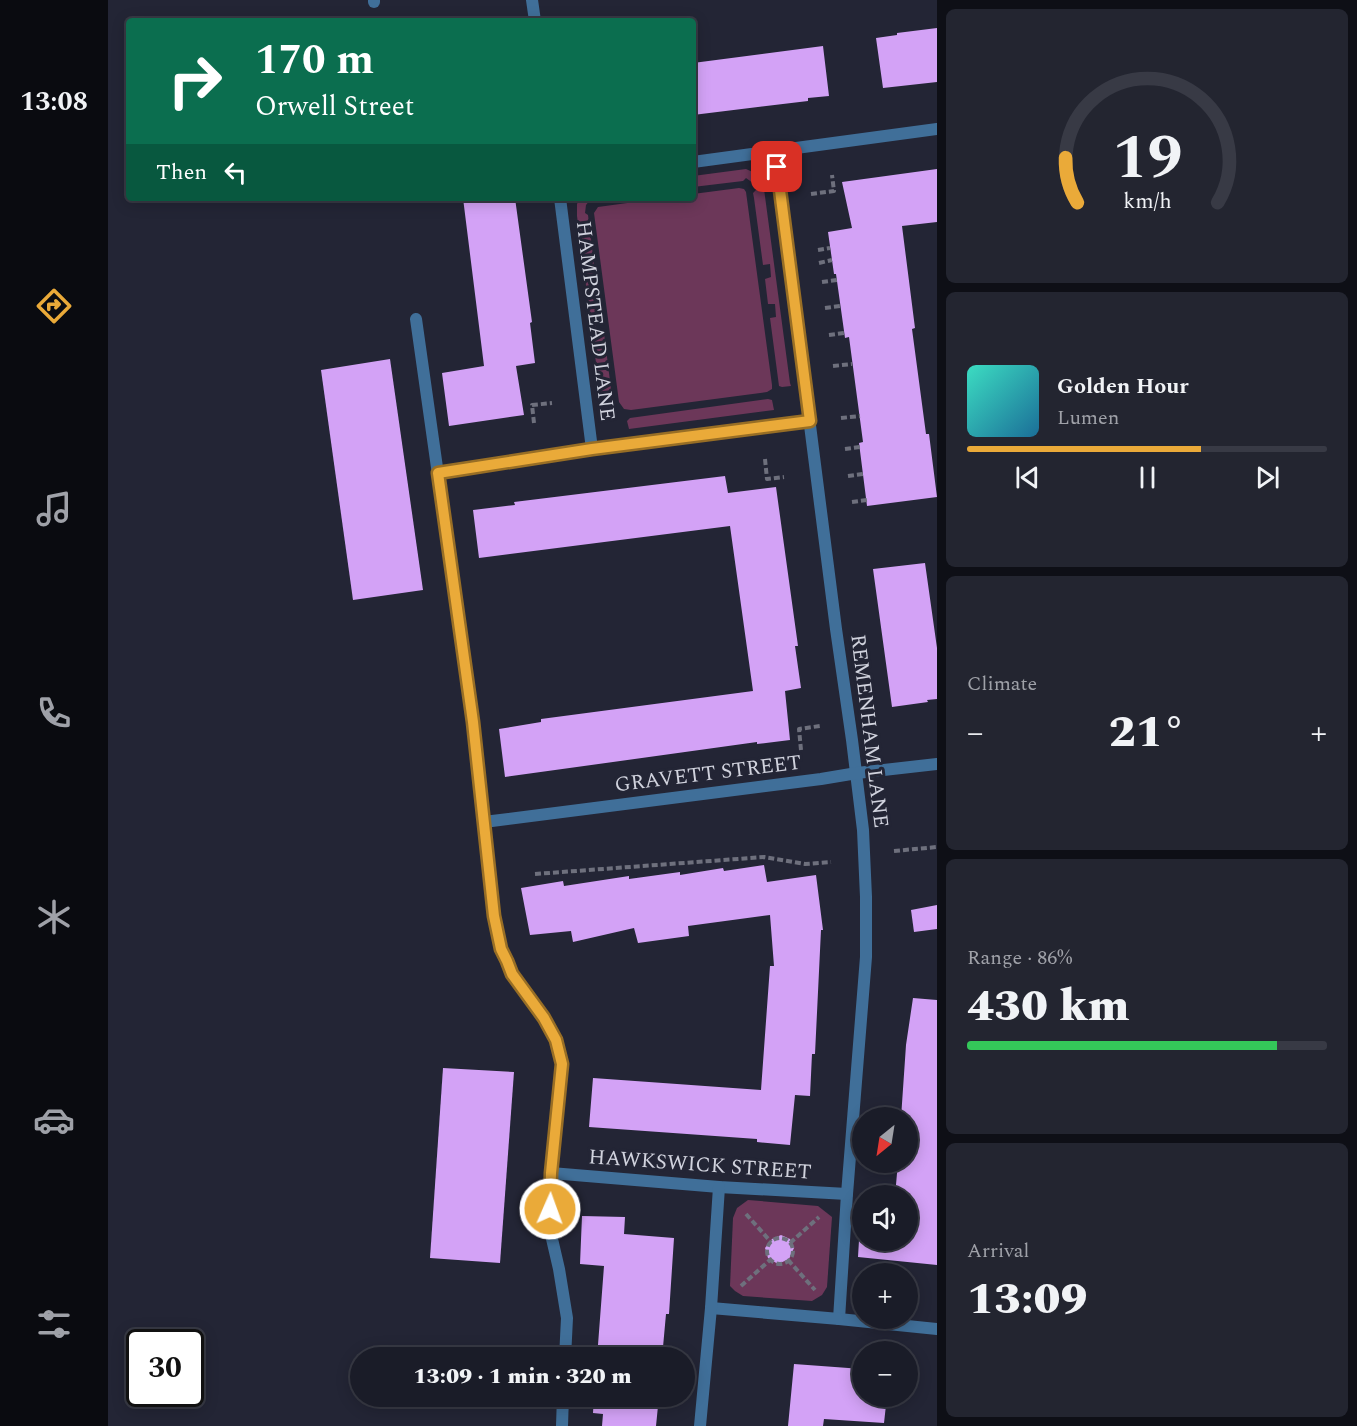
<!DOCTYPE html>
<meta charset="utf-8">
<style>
:root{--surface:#1a1c28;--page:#232530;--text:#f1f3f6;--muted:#9fa1a8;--line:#383a45;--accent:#eaaa39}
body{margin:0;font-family:Spectral,serif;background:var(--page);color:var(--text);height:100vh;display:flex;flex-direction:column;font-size:22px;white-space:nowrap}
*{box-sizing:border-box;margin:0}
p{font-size:20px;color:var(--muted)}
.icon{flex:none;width:33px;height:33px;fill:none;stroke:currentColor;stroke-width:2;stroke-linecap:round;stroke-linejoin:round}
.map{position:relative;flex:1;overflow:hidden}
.details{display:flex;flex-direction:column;gap:9px;padding:9px;background:#0e0f16;width:420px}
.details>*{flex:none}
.hud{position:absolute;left:18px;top:18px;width:570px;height:183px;border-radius:6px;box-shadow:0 3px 15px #0003,0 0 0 2px var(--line);background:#0b6e4f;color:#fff;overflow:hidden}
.needle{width:39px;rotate:210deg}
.buttons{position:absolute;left:744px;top:1107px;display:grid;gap:12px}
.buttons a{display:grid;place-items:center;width:66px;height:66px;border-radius:50%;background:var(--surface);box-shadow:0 3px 15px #0003,0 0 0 2px var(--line);font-size:30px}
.speed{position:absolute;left:18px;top:1329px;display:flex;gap:12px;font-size:30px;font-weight:700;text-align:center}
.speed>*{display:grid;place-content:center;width:78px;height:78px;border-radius:50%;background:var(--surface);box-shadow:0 3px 15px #0003,0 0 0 2px var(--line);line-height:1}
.speed .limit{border:3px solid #111;border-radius:9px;background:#fff;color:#111}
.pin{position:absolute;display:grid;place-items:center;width:51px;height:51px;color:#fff;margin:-26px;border-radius:12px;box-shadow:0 3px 9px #0006}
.me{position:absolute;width:66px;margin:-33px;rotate:2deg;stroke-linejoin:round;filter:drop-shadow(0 0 4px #0008)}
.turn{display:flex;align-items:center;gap:21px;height:126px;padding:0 30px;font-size:27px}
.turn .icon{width:78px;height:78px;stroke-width:2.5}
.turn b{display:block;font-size:42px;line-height:51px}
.then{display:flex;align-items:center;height:57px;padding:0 30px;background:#0003;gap:12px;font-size:22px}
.big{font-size:45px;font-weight:800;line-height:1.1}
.details .tile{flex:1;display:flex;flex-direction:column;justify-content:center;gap:9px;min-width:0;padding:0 21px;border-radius:9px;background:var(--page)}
.details .dial{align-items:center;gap:0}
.dial svg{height:156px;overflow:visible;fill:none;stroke:var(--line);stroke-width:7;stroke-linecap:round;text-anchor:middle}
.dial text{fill:var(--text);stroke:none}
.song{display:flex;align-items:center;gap:18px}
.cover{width:72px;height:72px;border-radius:9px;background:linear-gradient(135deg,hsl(170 70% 55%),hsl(200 70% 35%))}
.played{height:6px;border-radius:3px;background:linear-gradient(90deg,var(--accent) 65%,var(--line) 65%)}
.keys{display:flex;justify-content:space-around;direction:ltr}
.heat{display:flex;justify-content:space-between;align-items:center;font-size:33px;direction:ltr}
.charge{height:9px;border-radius:4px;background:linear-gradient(90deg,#34c759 86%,var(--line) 0)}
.trip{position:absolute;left:242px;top:1347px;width:345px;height:60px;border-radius:30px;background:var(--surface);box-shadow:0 3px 15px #0003,0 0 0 2px var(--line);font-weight:800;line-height:60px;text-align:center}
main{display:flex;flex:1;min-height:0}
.dock{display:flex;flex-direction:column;width:108px;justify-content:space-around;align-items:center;background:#0a0b10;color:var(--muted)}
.dock .icon{width:42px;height:42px}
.dock .on{color:var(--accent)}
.dock b{font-size:27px;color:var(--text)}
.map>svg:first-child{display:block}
</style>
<main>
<nav class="dock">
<b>13:08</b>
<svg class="icon on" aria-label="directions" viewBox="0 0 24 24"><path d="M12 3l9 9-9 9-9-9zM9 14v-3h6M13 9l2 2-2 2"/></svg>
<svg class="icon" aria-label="music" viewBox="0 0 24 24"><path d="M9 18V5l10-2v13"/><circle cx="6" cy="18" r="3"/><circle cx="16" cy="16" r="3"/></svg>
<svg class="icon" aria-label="phone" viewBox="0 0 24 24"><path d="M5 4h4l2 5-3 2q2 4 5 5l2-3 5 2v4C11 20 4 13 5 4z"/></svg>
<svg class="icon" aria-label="climate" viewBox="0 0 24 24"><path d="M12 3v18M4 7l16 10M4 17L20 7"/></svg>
<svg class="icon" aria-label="car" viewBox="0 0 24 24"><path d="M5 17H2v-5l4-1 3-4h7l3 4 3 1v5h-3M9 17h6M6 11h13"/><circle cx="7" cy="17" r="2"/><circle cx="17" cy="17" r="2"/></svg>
<svg class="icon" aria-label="filters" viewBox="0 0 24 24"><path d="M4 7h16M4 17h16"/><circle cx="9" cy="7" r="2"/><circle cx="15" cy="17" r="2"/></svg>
</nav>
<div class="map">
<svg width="829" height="1426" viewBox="0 0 829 1426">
<rect width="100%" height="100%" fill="#232535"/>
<g fill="#6c3759">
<polygon points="638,169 649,174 655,182 645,183 638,178 635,181 585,187 585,176"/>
<polygon points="631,188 636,189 638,192 664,385 664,389 659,392 523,410 516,409 511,402 486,213 490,207 556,198 585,198 585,194"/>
<polygon points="656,189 682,383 683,386 674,387 671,386 662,318 668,317 667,304 660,304 657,279 663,277 662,264 655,265 646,198 645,193 648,190"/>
<polygon points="472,198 482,198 482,200 478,205 477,213 480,215 488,280 482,282 484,294 491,294 494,319 487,320 489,333 496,333 505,405 504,408 494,409 469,216 469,204"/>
<polygon points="660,399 664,400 666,410 521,429 519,421 522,418"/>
<polygon points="640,1200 710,1206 724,1217 719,1287 714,1295 704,1301 635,1296 627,1291 622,1286 625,1218 629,1208"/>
</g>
<g fill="#d3a2f6">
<polygon points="829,28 829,82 775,88 768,38 789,35 789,33"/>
<polygon points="715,46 721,96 700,98 700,101 585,115 585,63"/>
<polygon points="829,169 829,222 794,226 807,328 804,329 818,434 821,434 829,497 759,506 751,443 755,442 741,337 737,338 728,274 726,274 720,232 744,228 734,182"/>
<polygon points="355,198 407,198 424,322 422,323 427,363 408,366 416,415 341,426 334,373 376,366"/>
<polygon points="282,359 315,590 245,600 213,370"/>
<polygon points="617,476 620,493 668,487 690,646 687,646 693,688 677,691 682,740 649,744 649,742 397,777 391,729 433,722 433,719 645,691 622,526 371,558 365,510 407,505 406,502"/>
<polygon points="817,563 829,648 829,699 819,700 820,702 784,707 765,569"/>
<polygon points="656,865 659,882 708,875 715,930 713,930 707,1054 704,1054 702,1096 687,1095 682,1145 649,1142 649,1139 481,1127 485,1078 653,1090 662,966 666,966 662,915 580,926 581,936 530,943 526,928 465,942 463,931 422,935 413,888 455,881 456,886 521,876 521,879 572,872 572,875 615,868 616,871"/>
<polygon points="829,905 829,929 806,932 803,910"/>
<polygon points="805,998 829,1000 829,1265 750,1257 751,1240 800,1240 800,1196 787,1196 790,1162 800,1162 800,1118 793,1118 798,1045"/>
<polygon points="335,1068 406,1072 392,1263 322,1258"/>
<polygon points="474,1216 517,1217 516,1234 566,1238 561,1314 558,1314 554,1358 489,1358 496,1266 472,1264"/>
<polygon points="673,1235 682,1239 686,1248 681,1259 670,1264 660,1258 657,1248 664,1239"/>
<polygon points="686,1364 754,1369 754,1396 779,1396 776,1423 716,1419 715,1426 680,1426"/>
<polygon points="486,1396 551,1396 548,1426 494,1426 495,1414 485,1413"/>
</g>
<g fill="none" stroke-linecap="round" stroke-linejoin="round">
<g stroke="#6e707d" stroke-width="4" stroke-dasharray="6 3" stroke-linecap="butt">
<polyline points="703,194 726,191 724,175"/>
<polyline points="710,250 722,248"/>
<polyline points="711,263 724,260"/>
<polyline points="714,282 729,280"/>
<polyline points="717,308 732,306"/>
<polyline points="721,335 736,333"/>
<polyline points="725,366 744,364"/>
<polyline points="733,418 752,416"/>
<polyline points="426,423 424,405 444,403"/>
<polyline points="737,449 752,447"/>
<polyline points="657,459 659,479 676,477"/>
<polyline points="740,476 755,474"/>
<polyline points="744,502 759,500"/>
<polyline points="693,750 691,729 712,726"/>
<polyline points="786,851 829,847"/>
<polyline points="427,874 656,857 697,864 723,862"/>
<polyline points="638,1214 663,1242"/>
<circle cx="672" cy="1251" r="13"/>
<polyline points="682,1243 711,1217"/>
<polyline points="680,1260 707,1290"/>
<polyline points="633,1286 663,1259"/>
</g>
<g stroke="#406f99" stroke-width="12">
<polyline points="266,0 266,2"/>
<polyline points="424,0 427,21"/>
<polyline points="667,151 728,629 744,740 755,830 758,897 758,957 739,1194 731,1319"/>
<polyline points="585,162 829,129"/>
<polyline points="452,198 484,449"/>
<polyline points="308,319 365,722 386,916 393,949 404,974 436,1018 448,1040 454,1064 443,1173 441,1226 451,1269 459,1318 457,1358"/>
<polyline points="330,473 484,449 702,421"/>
<polyline points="376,822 713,779 749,773 829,764"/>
<polyline points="443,1173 611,1187 739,1194"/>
<polyline points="603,1308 731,1319 829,1329"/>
<polyline points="454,1426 455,1396"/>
<polyline points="592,1426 603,1308 611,1187"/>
</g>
</g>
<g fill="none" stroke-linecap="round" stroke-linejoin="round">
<g stroke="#986e25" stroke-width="15">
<polyline id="route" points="442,1209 443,1173 454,1064 448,1040 436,1018 404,974 399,961 393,949 386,916 365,722 330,473 484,449 702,421 669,167"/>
</g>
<use href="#route" stroke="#eaaa39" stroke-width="10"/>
</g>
<g text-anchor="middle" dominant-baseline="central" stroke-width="6" stroke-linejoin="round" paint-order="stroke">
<g font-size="21" fill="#d0d2dd" stroke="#232535">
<text transform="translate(487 321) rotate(83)">HAMPSTEAD LANE</text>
<text transform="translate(761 731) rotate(83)">REMENHAM LANE</text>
<text transform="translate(600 774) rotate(-7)">GRAVETT STREET</text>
<text transform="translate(592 1165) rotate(4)">HAWKSWICK STREET</text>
</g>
</g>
</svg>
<div class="buttons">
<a><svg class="needle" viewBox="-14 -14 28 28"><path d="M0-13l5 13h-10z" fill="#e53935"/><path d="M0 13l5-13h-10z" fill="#9fa1a8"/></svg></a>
<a><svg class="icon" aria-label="sound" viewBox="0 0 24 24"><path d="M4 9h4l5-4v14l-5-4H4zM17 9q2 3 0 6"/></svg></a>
<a>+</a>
<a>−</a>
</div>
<div class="speed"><div class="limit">30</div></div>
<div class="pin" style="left:669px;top:167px;background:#d93025"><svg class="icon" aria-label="arrive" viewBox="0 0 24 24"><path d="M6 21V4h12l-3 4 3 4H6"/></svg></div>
<svg class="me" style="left:442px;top:1209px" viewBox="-20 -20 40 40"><circle r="17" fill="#eaaa39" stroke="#fff" stroke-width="3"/><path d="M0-11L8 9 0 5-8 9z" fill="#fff"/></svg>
<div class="trip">13:09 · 1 min · 320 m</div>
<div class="hud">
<div class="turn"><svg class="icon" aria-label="right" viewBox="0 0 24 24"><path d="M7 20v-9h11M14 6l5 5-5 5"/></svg><div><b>170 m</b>Orwell Street</div></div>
<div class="then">Then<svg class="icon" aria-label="left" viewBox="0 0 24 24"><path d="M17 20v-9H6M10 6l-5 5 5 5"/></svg></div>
</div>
</div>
<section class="details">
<div class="tile dial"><svg viewBox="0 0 100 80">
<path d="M14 69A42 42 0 1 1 86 69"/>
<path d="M14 69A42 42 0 0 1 8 46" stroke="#eaaa39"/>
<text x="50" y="56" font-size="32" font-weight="700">19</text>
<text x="50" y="72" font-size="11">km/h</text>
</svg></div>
<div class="tile">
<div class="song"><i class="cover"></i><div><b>Golden Hour</b><p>Lumen</p></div></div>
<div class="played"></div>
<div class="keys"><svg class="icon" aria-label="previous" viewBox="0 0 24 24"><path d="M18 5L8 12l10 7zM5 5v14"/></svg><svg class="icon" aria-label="pause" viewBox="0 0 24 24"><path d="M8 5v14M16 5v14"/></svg><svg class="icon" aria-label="next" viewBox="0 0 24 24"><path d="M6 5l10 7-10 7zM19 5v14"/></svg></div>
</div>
<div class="tile"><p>Climate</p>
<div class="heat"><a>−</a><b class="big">21°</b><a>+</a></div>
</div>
<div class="tile"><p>Range · 86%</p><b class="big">430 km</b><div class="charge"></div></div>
<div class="tile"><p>Arrival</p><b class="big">13:09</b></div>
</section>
</main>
